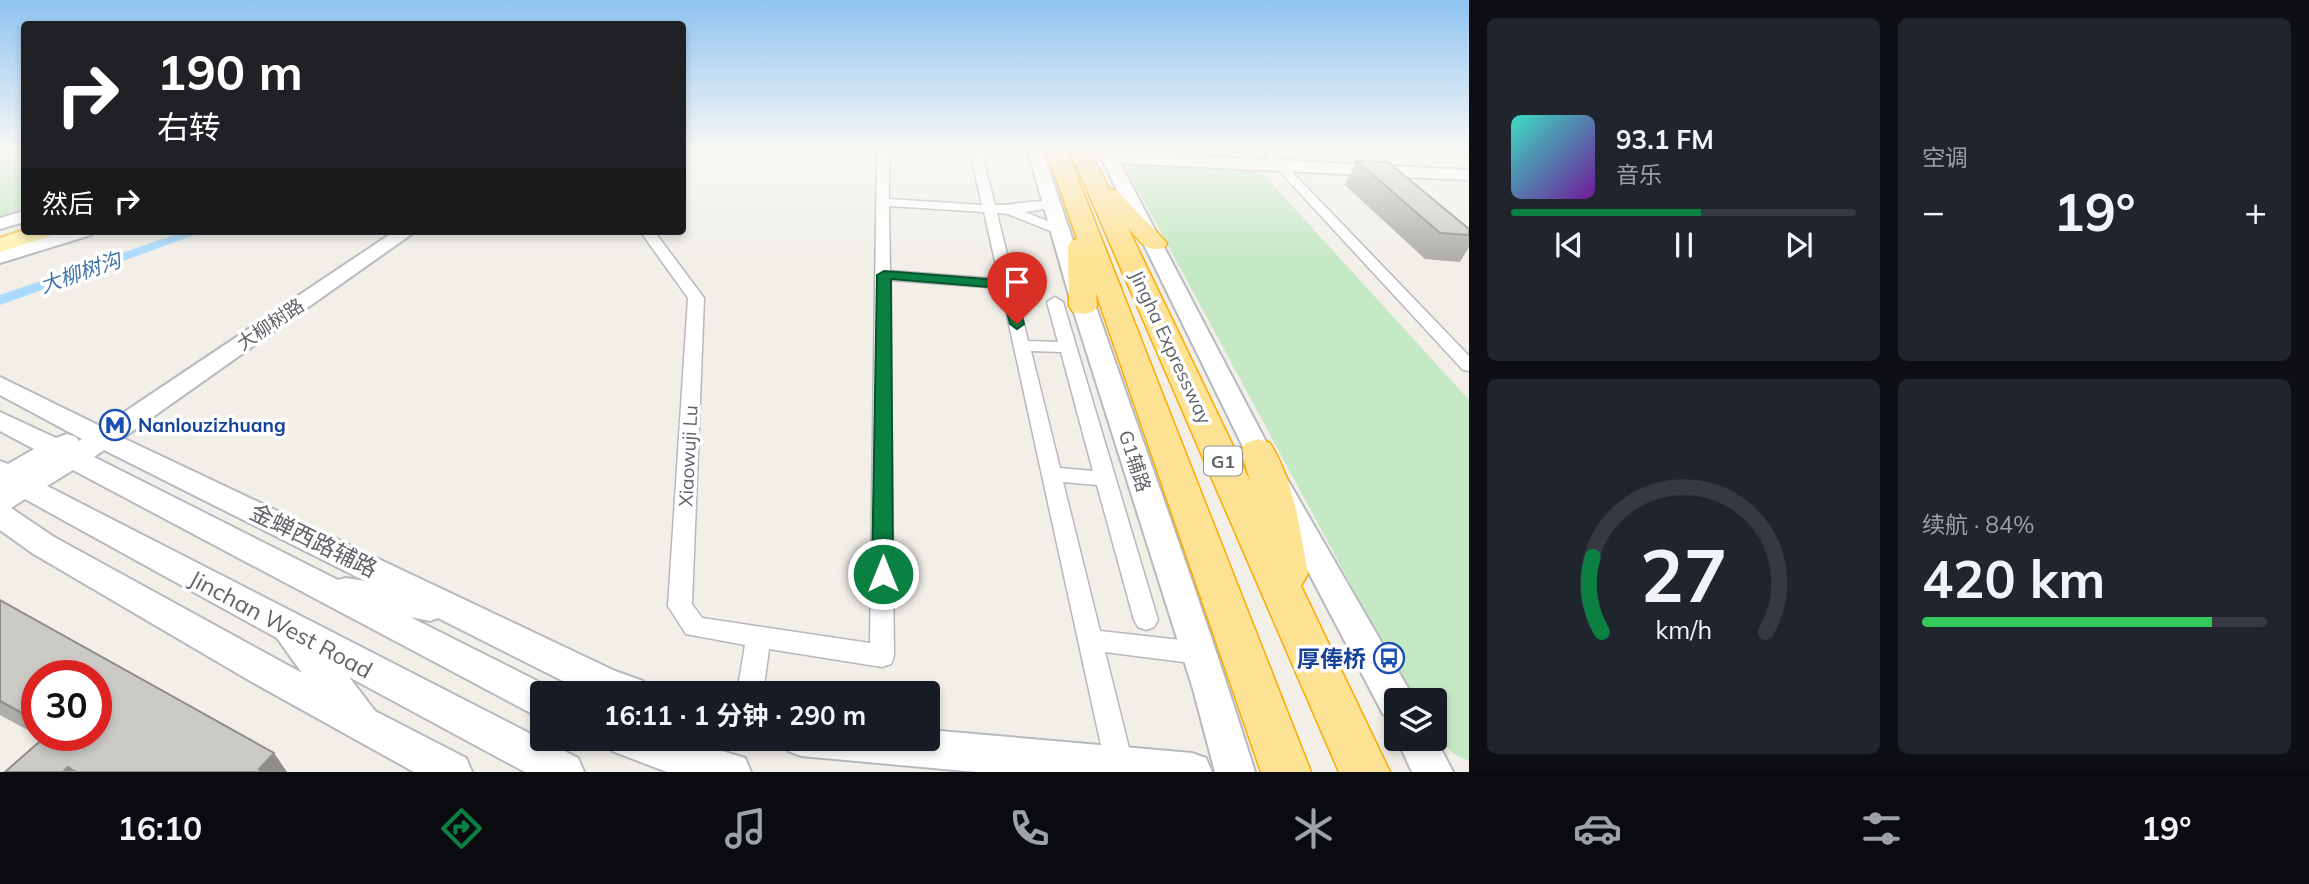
<!DOCTYPE html>
<html lang="zh">
<meta charset="utf-8">
<style>
:root{--surface:#171b24;--page:#20242c;--text:#f1f3f6;--muted:#9ea1a6;--line:#363941;--accent:#0b8043}
body{margin:0;font-family:Mulish,"Noto Sans SC",sans-serif;background:var(--page);color:var(--text);height:100vh;display:flex;flex-direction:column;font-size:26px;white-space:nowrap}
*{box-sizing:border-box;margin:0}
p{font-size:23px;color:var(--muted)}
.icon{flex:none;width:38px;height:38px;fill:none;stroke:currentColor;stroke-width:2;stroke-linecap:round;stroke-linejoin:round}
.map{position:relative;flex:1;overflow:hidden}
.details{display:flex;flex-direction:column;gap:18px;padding:18px;background:#0d0f14;width:840px}
.details>*{flex:none}
.hud{position:absolute;left:21px;top:21px;width:665px;height:214px;border-radius:7px;box-shadow:0 4px 10px #0003;background:#202124;color:#fff;overflow:hidden}
.fabs{position:absolute;left:1384px;top:688px;display:grid;gap:14px}
.fabs a{display:grid;place-items:center;width:63px;height:63px;border-radius:7px;background:var(--surface);box-shadow:0 4px 10px #0003;font-size:35px}
.speed{position:absolute;left:21px;top:660px;display:flex;gap:14px;font-size:35px;font-weight:700;text-align:center}
.speed>*{display:grid;place-content:center;width:91px;height:91px;border-radius:50%;background:var(--surface);box-shadow:0 4px 10px #0003;line-height:1}
.speed .limit{border:10px solid #d22;background:#fff;color:#111}
.pin{position:absolute;display:grid;place-items:center;width:60px;height:60px;color:#fff;margin:-72px -30px;border-radius:50% 50% 50% 0;rotate:-45deg;box-shadow:0 0 7px #0007}
.pin .icon{rotate:45deg}
.me{position:absolute;width:77px;margin:-38px;rotate:0deg;stroke-linejoin:round;filter:drop-shadow(0 0 5px #0008)}
.turn{display:flex;align-items:center;gap:24px;height:147px;padding:0 21px;font-size:32px}
.turn .icon{width:91px;height:91px;stroke-width:2.5}
.turn b{display:block;font-size:49px;line-height:60px}
.then{display:flex;align-items:center;height:66px;padding:0 21px;background:#0003;gap:14px;font-size:26px}
.big{font-size:52px;font-weight:700;line-height:1.1}
.details .widget{flex:1;display:flex;flex-direction:column;justify-content:center;gap:10px;min-width:0;padding:0 24px;border-radius:10px;background:var(--page)}
.details .dial{align-items:center;gap:0}
.dial svg{height:182px;overflow:visible;fill:none;stroke:var(--line);stroke-width:7;stroke-linecap:round;text-anchor:middle}
.dial text{fill:var(--text);stroke:none}
.song{display:flex;align-items:center;gap:21px}
.cover{width:84px;height:84px;border-radius:10px;background:linear-gradient(135deg,hsl(170 70% 55%),hsl(280 70% 35%))}
.played{height:7px;border-radius:4px;background:linear-gradient(90deg,var(--accent) 55%,var(--line) 55%)}
.keys{display:flex;justify-content:space-around;direction:ltr}
.heat{display:flex;justify-content:space-between;align-items:center;font-size:38px;direction:ltr}
.charge{height:10px;border-radius:5px;background:linear-gradient(90deg,#34c759 84%,var(--line) 0)}
.details .tiles{flex:1;display:grid;gap:18px;grid-template-columns:repeat(2,1fr)}
.trip{position:absolute;left:530px;top:681px;width:410px;height:70px;border-radius:7px;background:var(--surface);box-shadow:0 4px 10px #0003;font-weight:700;line-height:70px;text-align:center}
.dock{display:flex;height:112px;justify-content:space-around;align-items:center;background:#090b0e;color:var(--muted)}
.dock .icon{width:49px;height:49px}
.dock .on{color:var(--accent)}
.dock b{font-size:32px;color:var(--text)}
main{display:flex;flex:1;min-height:0}
.map>svg:first-child{display:block}
</style>
<main>
<div class="map">
<svg width="1469" height="772" viewBox="0 0 1469 772">
<rect width="100%" height="100%" fill="#f1efe8"/>
<g fill="#c5e8c5">
<polygon points="0,151 24,151 24,208 0,216"/>
<polygon points="1139,164 1242,168 1264,175 1469,400 1469,761 1454,754 1435,735 1435,700 1413,700 1129,173 1128,166"/>
</g>
<g fill="none" stroke-linecap="round" stroke-linejoin="round">
<polygon fill="#aadaff" fill-rule="evenodd" points="186,231 206,231 0,305 0,295"/>
<g stroke="#b5b8bc" stroke-width="3">
<g id="street">
<path d="M877,151H889V199L982,205L970,151H981L995,205C1010,206 1048,197 1058,204L1052,208L1025,212L1065,228V234L1060,235L1008,214L997,213L1028,341L1058,342L1047,302L1055,297L1063,302L1158,620L1154,627L1146,630L1138,627L1134,620L1097,485L1063,482L1100,631L1199,642L1208,645L1211,653L1208,661L1199,664L1105,652L1134,768L1132,772H1108L1106,768L1001,288L890,280L894,656L891,664L882,667L769,649L763,693H737L745,645L686,634L668,606L688,298L640,231H654L704,298L692,604L702,618L870,643ZM889,206L984,212L999,279L890,271ZM1031,351L1061,352L1093,471L1060,468Z"/>
<polygon points="1261,151 1272,151 1469,356 1469,371 1463,370"/>
</g>
</g>
<g stroke="#b6babf" stroke-width="4">
<g id="secondary">
<path d="M1028,151H1043C1111,359 1190,563 1255,772H1215L1193,689L1072,306Z"/>
<polygon points="1098,151 1469,170 1469,180 1120,163 1271,451 1409,690 1413,700 1396,700 1396,719 1383,714 1245,451"/>
<polygon points="24,211 24,222 0,229 0,218"/>
<polygon points="65,231 93,231 91,235 0,263 0,251"/>
<path d="M395,231H416L123,438L615,671L643,681L648,693H587L438,618L430,621L410,617L555,690L556,693H542V719L73,470L47,486L578,758L584,772H525L349,677L375,711L466,758L472,772H414L252,682L32,553L0,530V461L8,464L34,449L0,431V412L56,438L67,434L76,437L79,441L82,439L0,395V377L102,427ZM104,450L365,581L346,578L338,580L94,457ZM25,499L277,638L302,673L54,537L11,508Z"/>
<polygon points="928,730 1192,753 1206,758 1212,772 977,772 801,756 788,751 782,738 928,738"/>
<polygon points="1396,737 1435,737 1453,772 1412,772"/>
<polygon points="606,738 679,738 745,758 751,772 667,772 612,751"/>
</g>
</g>
<g stroke="#f2c960" stroke-width="4">
<polygon id="primary" points="24,230 56,231 52,235 0,252 0,238"/>
</g>
<g stroke="#f9ab00" stroke-width="3">
<g id="highway">
<polygon points="1047,151 1067,151 1311,772 1261,772 1096,293 1097,306 1093,312 1083,314 1073,312 1069,306 1068,246 1071,241 1077,239"/>
<path d="M1070,151H1090L1109,189L1117,191L1167,243L1164,248C1146,253 1139,240 1128,228L1250,481L1241,451L1246,443L1258,439L1270,443C1294,481 1300,530 1308,574L1301,586L1390,772H1339Z"/>
</g>
</g>
<use href="#street" fill="#fff" fill-rule="evenodd"/>
<use href="#secondary" fill="#fff" fill-rule="evenodd"/>
<use href="#primary" fill="#fff2af" fill-rule="evenodd"/>
<use href="#highway" fill="#fde293" fill-rule="evenodd"/>
</g>
<g fill="#afaea9">
<polygon points="1298,151 1333,151 1333,152"/>
<polygon points="1453,151 1469,151 1469,160 1467,160"/>
<polygon points="1357,161 1469,229 1469,247 1460,262 1425,259 1345,185"/>
<polygon points="0,600 287,772 5,772 43,738 37,735 96,735 37,676 37,735 0,715"/>
</g>
<g fill="#8f8d8a">
<polygon points="274,753 287,772 261,772 259,769"/>
<polygon points="68,767 73,772 63,772"/>
</g>
<g fill="#cccac5" stroke="#8f8d8a" stroke-width="2">
<polygon points="1357,161 1388,162 1469,229 1469,235 1440,233"/>
<polygon points="0,600 274,753 259,769 264,772 76,772 68,767 63,772 5,772 47,735 96,735 96,676 37,676 37,721 0,701"/>
</g>
<linearGradient id="sky" x2="0" y2="1"><stop stop-color="#8fc3f1"/><stop offset="0.58" stop-color="#f9f8f5"/><stop offset="1" stop-color="#f9f8f5" stop-opacity="0"/></linearGradient>
<rect width="1469" height="259" fill="url(#sky)"/>
<polygon fill="#0b8043" stroke="#07532c" stroke-width="2" points="884,271 1012,281 1024,324 1017,329 1010,324 1001,288 891,279 893,574 890,580 883,582 875,580 872,574 877,275"/>
<defs>
<g id="metro-ring" transform="scale(1.575)"><circle r="9.5" fill="#fff" stroke="#1a4fb4" stroke-width="1.5"/><path d="M-5.5 5V-5H-3L0 0L3-5H5.5V5H3V-.5L0 4L-3-.5V5Z" fill="#1a4fb4"/></g>
<g id="bus-ring" transform="scale(1.575)"><circle r="9.5" fill="#fff" stroke="#1a4fb4" stroke-width="1.5"/><path d="M-5-6H5V4H4V6H2V4H-2V6H-4V4H-5ZM-3.5-4V0h7V-4ZM-3.5 1.2v1.5H-2V1.2ZM2 1.2v1.5H3.5V1.2Z" fill="#1a4fb4"/></g>
</defs>
<g fill-rule="evenodd">
<use href="#metro-ring" x="115" y="425"/>
<use href="#bus-ring" x="1389" y="658"/>
</g>
<g text-anchor="middle" dominant-baseline="central" stroke-width="7" stroke-linejoin="round" paint-order="stroke">
<rect fill="#fff" stroke="#8f9295" stroke-width="2" x="1204" y="446.5" width="38" height="29" rx="5"/>
<g font-size="18" font-weight="bold" fill="#5f6368">
<text x="1223" y="461">G1</text>
</g>
<g font-size="19" fill="#5f6368" stroke="#fff">
<text transform="translate(270 324) rotate(-34)">大柳树路</text>
<text transform="translate(1171 347) rotate(65)">Jingha Expressway</text>
<text transform="translate(688 456) rotate(-87)">Xiaowuji Lu</text>
<text transform="translate(1135 461) rotate(72)">G1辅路</text>
</g>
<g font-size="19" font-weight="bold" fill="#164399" stroke="#fff" text-anchor="start">
<text x="138" y="425">Nanlouzizhuang</text>
</g>
<g font-size="21" font-style="italic" fill="#4174aa" stroke="#fff">
<text transform="translate(80 272) rotate(-19)">大柳树沟</text>
</g>
<g font-size="23" fill="#5f6368" stroke="#fff">
<text transform="translate(314 540) rotate(26)">金蝉西路辅路</text>
<text transform="translate(281 624) rotate(28)">Jinchan West Road</text>
</g>
<g font-size="23" font-weight="bold" fill="#164399" stroke="#fff" text-anchor="end">
<text x="1366" y="658">厚俸桥</text>
</g>
</g>
</svg>
<div class="fabs">
<a><svg class="icon" aria-label="layers" viewBox="0 0 24 24"><path d="M12 4l9 5-9 5-9-5zM3 14l9 5 9-5"/></svg></a>
</div>
<div class="speed"><div class="limit">30</div></div>
<div class="pin" style="left:1017px;top:324px;background:#d93025"><svg class="icon" aria-label="arrive" viewBox="0 0 24 24"><path d="M6 21V4h12l-3 4 3 4H6"/></svg></div>
<svg class="me" style="left:883px;top:574px" viewBox="-20 -20 40 40"><circle r="17" fill="#0b8043" stroke="#fff" stroke-width="3"/><path d="M0-11L8 9 0 5-8 9z" fill="#fff"/></svg>
<div class="trip">16:11 · 1 分钟 · 290 m</div>
<div class="hud">
<div class="turn"><svg class="icon" aria-label="right" viewBox="0 0 24 24"><path d="M7 20v-9h11M14 6l5 5-5 5"/></svg><div><b>190 m</b>右转</div></div>
<div class="then">然后<svg class="icon" aria-label="right" viewBox="0 0 24 24"><path d="M7 20v-9h11M14 6l5 5-5 5"/></svg></div>
</div>
</div>
<section class="details">
<div class="tiles">
<div class="widget">
<div class="song"><i class="cover"></i><div><b>93.1 FM</b><p>音乐</p></div></div>
<div class="played"></div>
<div class="keys"><svg class="icon" aria-label="previous" viewBox="0 0 24 24"><path d="M18 5L8 12l10 7zM5 5v14"/></svg><svg class="icon" aria-label="pause" viewBox="0 0 24 24"><path d="M8 5v14M16 5v14"/></svg><svg class="icon" aria-label="next" viewBox="0 0 24 24"><path d="M6 5l10 7-10 7zM19 5v14"/></svg></div>
</div>
<div class="widget"><p>空调</p>
<div class="heat"><a>−</a><b class="big">19°</b><a>+</a></div>
</div>
<div class="widget dial"><svg viewBox="0 0 100 80">
<path d="M14 69A42 42 0 1 1 86 69"/>
<path d="M14 69A42 42 0 0 1 10 36" stroke="#0b8043"/>
<text x="50" y="56" font-size="32" font-weight="700">27</text>
<text x="50" y="72" font-size="11">km/h</text>
</svg></div>
<div class="widget"><p>续航 · 84%</p><b class="big">420 km</b><div class="charge"></div></div>
</div>
</section>
</main>
<nav class="dock">
<b>16:10</b>
<svg class="icon on" aria-label="directions" viewBox="0 0 24 24"><path d="M12 3l9 9-9 9-9-9zM9 14v-3h6M13 9l2 2-2 2"/></svg>
<svg class="icon" aria-label="music" viewBox="0 0 24 24"><path d="M9 18V5l10-2v13"/><circle cx="6" cy="18" r="3"/><circle cx="16" cy="16" r="3"/></svg>
<svg class="icon" aria-label="phone" viewBox="0 0 24 24"><path d="M5 4h4l2 5-3 2q2 4 5 5l2-3 5 2v4C11 20 4 13 5 4z"/></svg>
<svg class="icon" aria-label="climate" viewBox="0 0 24 24"><path d="M12 3v18M4 7l16 10M4 17L20 7"/></svg>
<svg class="icon" aria-label="car" viewBox="0 0 24 24"><path d="M5 17H2v-5l4-1 3-4h7l3 4 3 1v5h-3M9 17h6M6 11h13"/><circle cx="7" cy="17" r="2"/><circle cx="17" cy="17" r="2"/></svg>
<svg class="icon" aria-label="filters" viewBox="0 0 24 24"><path d="M4 7h16M4 17h16"/><circle cx="9" cy="7" r="2"/><circle cx="15" cy="17" r="2"/></svg>
<b>19°</b>
</nav>
